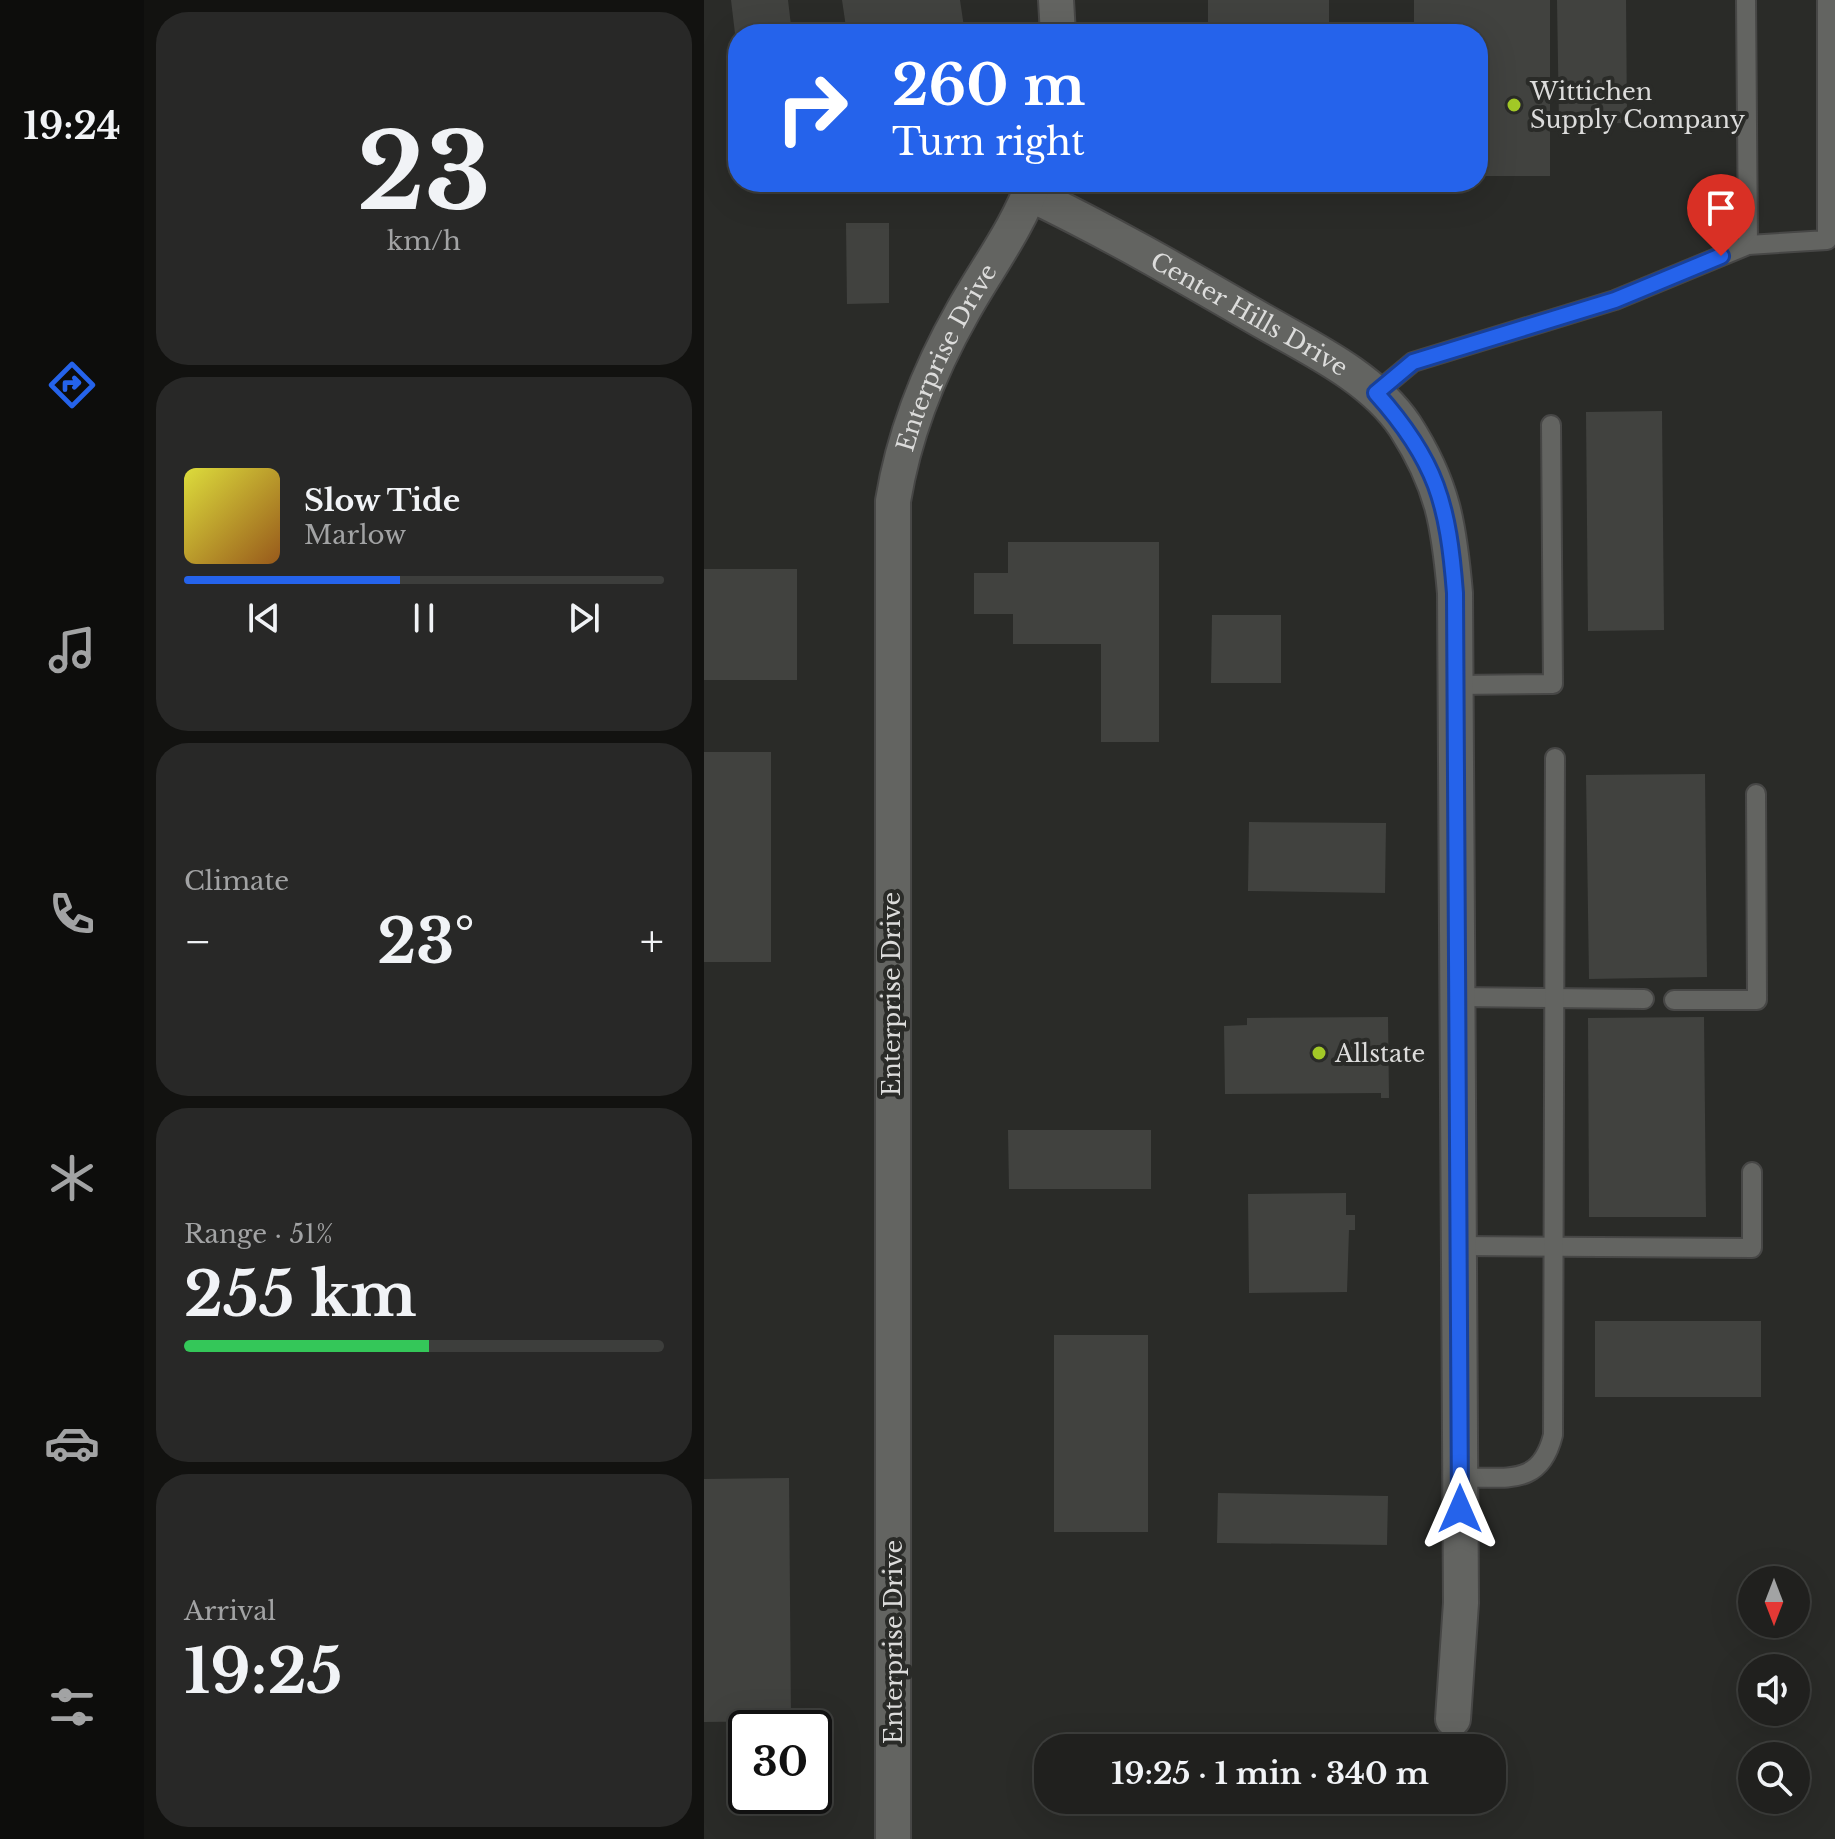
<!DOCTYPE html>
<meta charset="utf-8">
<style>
:root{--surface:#20201e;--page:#282827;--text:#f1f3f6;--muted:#a2a3a4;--line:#3d3e3c;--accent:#2563eb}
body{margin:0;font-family:"Libre Baskerville",serif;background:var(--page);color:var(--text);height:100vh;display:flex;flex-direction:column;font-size:30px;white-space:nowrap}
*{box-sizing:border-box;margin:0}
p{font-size:26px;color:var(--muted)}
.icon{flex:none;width:44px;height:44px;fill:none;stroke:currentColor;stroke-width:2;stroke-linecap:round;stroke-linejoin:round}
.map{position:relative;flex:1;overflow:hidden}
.details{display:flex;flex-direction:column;gap:12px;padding:12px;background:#121210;width:560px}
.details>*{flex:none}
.guide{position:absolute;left:24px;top:24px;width:760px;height:168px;border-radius:32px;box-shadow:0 8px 32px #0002,0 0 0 2px var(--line);background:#2563eb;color:#fff;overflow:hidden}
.needle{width:52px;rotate:180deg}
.buttons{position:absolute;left:1034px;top:1566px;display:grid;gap:16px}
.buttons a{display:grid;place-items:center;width:72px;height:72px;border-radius:50%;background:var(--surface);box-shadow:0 8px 32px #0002,0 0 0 2px var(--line);font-size:40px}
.speed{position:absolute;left:24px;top:1710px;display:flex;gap:16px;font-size:40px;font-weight:700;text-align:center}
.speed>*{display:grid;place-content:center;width:104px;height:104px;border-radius:50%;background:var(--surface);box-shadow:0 8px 32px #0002,0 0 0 2px var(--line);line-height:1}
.speed .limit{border:4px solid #111;border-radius:12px;background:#fff;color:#111}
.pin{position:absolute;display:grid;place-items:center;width:68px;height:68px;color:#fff;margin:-82px -34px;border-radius:50% 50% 50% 0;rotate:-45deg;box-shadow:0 0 8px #0007}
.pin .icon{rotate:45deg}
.me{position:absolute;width:88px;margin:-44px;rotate:0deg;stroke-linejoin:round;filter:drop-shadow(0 0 6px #0008)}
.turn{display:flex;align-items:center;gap:28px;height:168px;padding:0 32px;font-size:36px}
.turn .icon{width:104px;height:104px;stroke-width:2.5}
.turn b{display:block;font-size:56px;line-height:68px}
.big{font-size:60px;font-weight:700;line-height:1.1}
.details .tile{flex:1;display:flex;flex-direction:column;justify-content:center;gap:12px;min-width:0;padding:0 28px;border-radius:32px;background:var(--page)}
.details .dial{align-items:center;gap:0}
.dial b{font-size:104px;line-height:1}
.song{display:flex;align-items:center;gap:24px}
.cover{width:96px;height:96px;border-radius:12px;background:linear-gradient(135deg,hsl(60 70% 55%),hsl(30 70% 35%))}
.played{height:8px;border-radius:4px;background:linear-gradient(90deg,var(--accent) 45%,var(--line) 45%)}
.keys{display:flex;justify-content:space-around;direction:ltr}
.heat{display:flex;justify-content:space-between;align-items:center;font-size:44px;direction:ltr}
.charge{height:12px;border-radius:6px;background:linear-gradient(90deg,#34c759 51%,var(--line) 0)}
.trip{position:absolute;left:330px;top:1734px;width:472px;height:80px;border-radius:32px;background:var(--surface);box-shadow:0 8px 32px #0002,0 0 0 2px var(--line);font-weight:700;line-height:80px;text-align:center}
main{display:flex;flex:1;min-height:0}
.menu{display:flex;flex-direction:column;width:144px;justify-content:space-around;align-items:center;background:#0d0d0c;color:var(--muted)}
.menu .icon{width:56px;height:56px}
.menu .active{color:var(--accent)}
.menu b{font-size:36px;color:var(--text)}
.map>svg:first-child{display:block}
</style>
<main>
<nav class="menu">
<b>19:24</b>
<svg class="icon active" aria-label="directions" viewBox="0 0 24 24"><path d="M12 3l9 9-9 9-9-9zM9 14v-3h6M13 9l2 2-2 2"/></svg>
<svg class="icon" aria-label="music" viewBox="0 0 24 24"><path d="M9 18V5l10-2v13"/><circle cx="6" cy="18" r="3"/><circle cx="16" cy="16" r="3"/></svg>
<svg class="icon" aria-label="phone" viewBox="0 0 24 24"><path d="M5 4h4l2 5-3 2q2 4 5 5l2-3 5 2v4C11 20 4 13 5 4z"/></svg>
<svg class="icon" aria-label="climate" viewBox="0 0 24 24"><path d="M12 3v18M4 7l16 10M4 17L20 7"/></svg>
<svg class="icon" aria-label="car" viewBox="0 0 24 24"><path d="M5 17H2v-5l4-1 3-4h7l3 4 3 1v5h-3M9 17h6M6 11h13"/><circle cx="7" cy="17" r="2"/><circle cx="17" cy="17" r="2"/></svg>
<svg class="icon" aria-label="filters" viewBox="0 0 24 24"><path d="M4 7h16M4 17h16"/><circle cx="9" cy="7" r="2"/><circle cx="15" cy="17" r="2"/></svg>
</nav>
<section class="details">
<div class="tile dial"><b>23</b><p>km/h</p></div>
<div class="tile">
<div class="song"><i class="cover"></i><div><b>Slow Tide</b><p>Marlow</p></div></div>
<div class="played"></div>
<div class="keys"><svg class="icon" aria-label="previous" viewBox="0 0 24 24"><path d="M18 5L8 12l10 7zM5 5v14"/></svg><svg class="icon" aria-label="pause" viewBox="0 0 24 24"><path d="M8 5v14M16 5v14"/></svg><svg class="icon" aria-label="next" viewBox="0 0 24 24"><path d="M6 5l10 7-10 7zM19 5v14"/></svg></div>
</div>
<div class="tile"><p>Climate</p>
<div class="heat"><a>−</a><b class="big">23°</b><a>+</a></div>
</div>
<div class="tile"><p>Range · 51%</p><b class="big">255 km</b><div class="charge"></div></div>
<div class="tile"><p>Arrival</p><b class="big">19:25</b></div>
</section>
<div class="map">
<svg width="1131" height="1839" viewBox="0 0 1131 1839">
<rect width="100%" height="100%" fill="#2a2b28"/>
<g fill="#41423f">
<polygon points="27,0 84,0 88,34 34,34 32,42"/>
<polygon points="138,0 256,0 261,34 143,34"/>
<rect x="504" y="0" width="121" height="34"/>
<polygon points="710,0 846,0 846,176 774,176 774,34 710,34"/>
<polygon points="853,0 922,0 923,123 855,124"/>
<polygon points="142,223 185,223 185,303 143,304"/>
<polygon points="958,411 960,630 884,631 882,412"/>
<polygon points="304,542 455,542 455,742 397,742 397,644 309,644 309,614 270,614 270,573 304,573"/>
<rect x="0" y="569" width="93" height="111"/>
<polygon points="508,615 577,615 577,683 507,683"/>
<rect x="0" y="752" width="67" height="210"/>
<polygon points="1001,774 1003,977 885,979 882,775"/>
<polygon points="545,822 682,823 681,893 544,891"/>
<polygon points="684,1017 685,1098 677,1098 677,1093 521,1094 520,1026 543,1025 543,1018"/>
<polygon points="1000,1017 1002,1217 885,1217 884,1018"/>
<polygon points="304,1130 447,1130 447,1189 305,1189"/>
<polygon points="642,1193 642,1215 651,1215 651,1230 645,1230 643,1292 545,1293 544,1194"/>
<rect x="891" y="1321" width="166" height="76"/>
<rect x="350" y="1335" width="94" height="197"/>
<polygon points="85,1478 87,1721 0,1722 0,1479"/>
<polygon points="514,1493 684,1496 683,1545 513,1543"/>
</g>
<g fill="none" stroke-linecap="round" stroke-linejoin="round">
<g stroke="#474746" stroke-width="22">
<g id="service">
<polyline points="1042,0 1044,245"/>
<polyline points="672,393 709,362 911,300 1044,245 1123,240 1123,0"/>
<polyline points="751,685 849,684 847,425"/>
<polyline points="753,997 940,999"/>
<polyline points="970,1000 1053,1000 1052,794"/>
<polyline points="755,1246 1048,1248 1048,1172"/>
<path d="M756,1478C802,1476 836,1488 849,1435L851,758"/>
</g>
</g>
<g stroke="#474746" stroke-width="38">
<g id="minor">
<polyline points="352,0 354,34"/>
<path id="s1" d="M326,194C403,231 476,273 550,316C601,346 667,375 701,426C739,485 745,525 751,593L757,1603L749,1719"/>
<path id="s2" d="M189,1839V501C200,433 225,371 259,311C283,268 313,229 330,182"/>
</g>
</g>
<use href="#service" stroke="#636461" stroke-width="18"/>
<use href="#minor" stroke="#636461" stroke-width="34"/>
</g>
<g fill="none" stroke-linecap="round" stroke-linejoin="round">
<g stroke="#184099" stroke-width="20">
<path id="route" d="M756,1509L751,593C744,504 733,461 672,393L709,362L911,300L1017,256"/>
</g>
<use href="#route" stroke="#2563eb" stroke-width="14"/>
</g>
<g fill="#a3c927" stroke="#2a2b28" stroke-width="3">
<circle cx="810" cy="105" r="8"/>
<circle cx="615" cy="1053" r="8"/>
</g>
<g text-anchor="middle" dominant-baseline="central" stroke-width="8" stroke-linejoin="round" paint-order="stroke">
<g font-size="24" fill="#dcdcdb" stroke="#2a2b28" text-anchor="start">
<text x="826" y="91">Wittichen<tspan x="826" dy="28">Supply Company</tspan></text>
<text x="631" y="1053">Allstate</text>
</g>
<g font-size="24" fill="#dcdcdb" stroke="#2a2b28">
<text stroke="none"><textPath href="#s1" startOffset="250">Center Hills Drive</textPath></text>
<text stroke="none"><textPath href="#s2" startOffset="1492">Enterprise Drive</textPath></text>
<text transform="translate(187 994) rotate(-90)">Enterprise Drive</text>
<text transform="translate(189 1642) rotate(-90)">Enterprise Drive</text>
</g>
</g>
</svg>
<div class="buttons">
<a><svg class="needle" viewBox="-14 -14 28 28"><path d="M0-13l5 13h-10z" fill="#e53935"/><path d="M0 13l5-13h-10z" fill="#a2a3a4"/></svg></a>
<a><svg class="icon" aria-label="sound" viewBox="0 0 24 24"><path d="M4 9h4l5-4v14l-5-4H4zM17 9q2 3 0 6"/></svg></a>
<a><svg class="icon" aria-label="search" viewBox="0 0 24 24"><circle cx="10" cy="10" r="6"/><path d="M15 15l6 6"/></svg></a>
</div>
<div class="speed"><div class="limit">30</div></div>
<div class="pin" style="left:1017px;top:256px;background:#d93025"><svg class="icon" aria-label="arrive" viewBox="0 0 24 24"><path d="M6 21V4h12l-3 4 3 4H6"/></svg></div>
<svg class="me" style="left:756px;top:1509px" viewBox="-20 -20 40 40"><path d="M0-17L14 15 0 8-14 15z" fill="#2563eb" stroke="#fff" stroke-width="4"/></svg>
<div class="trip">19:25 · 1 min · 340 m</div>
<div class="guide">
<div class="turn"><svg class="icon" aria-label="right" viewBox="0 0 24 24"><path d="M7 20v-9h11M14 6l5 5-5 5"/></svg><div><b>260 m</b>Turn right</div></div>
</div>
</div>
</main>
